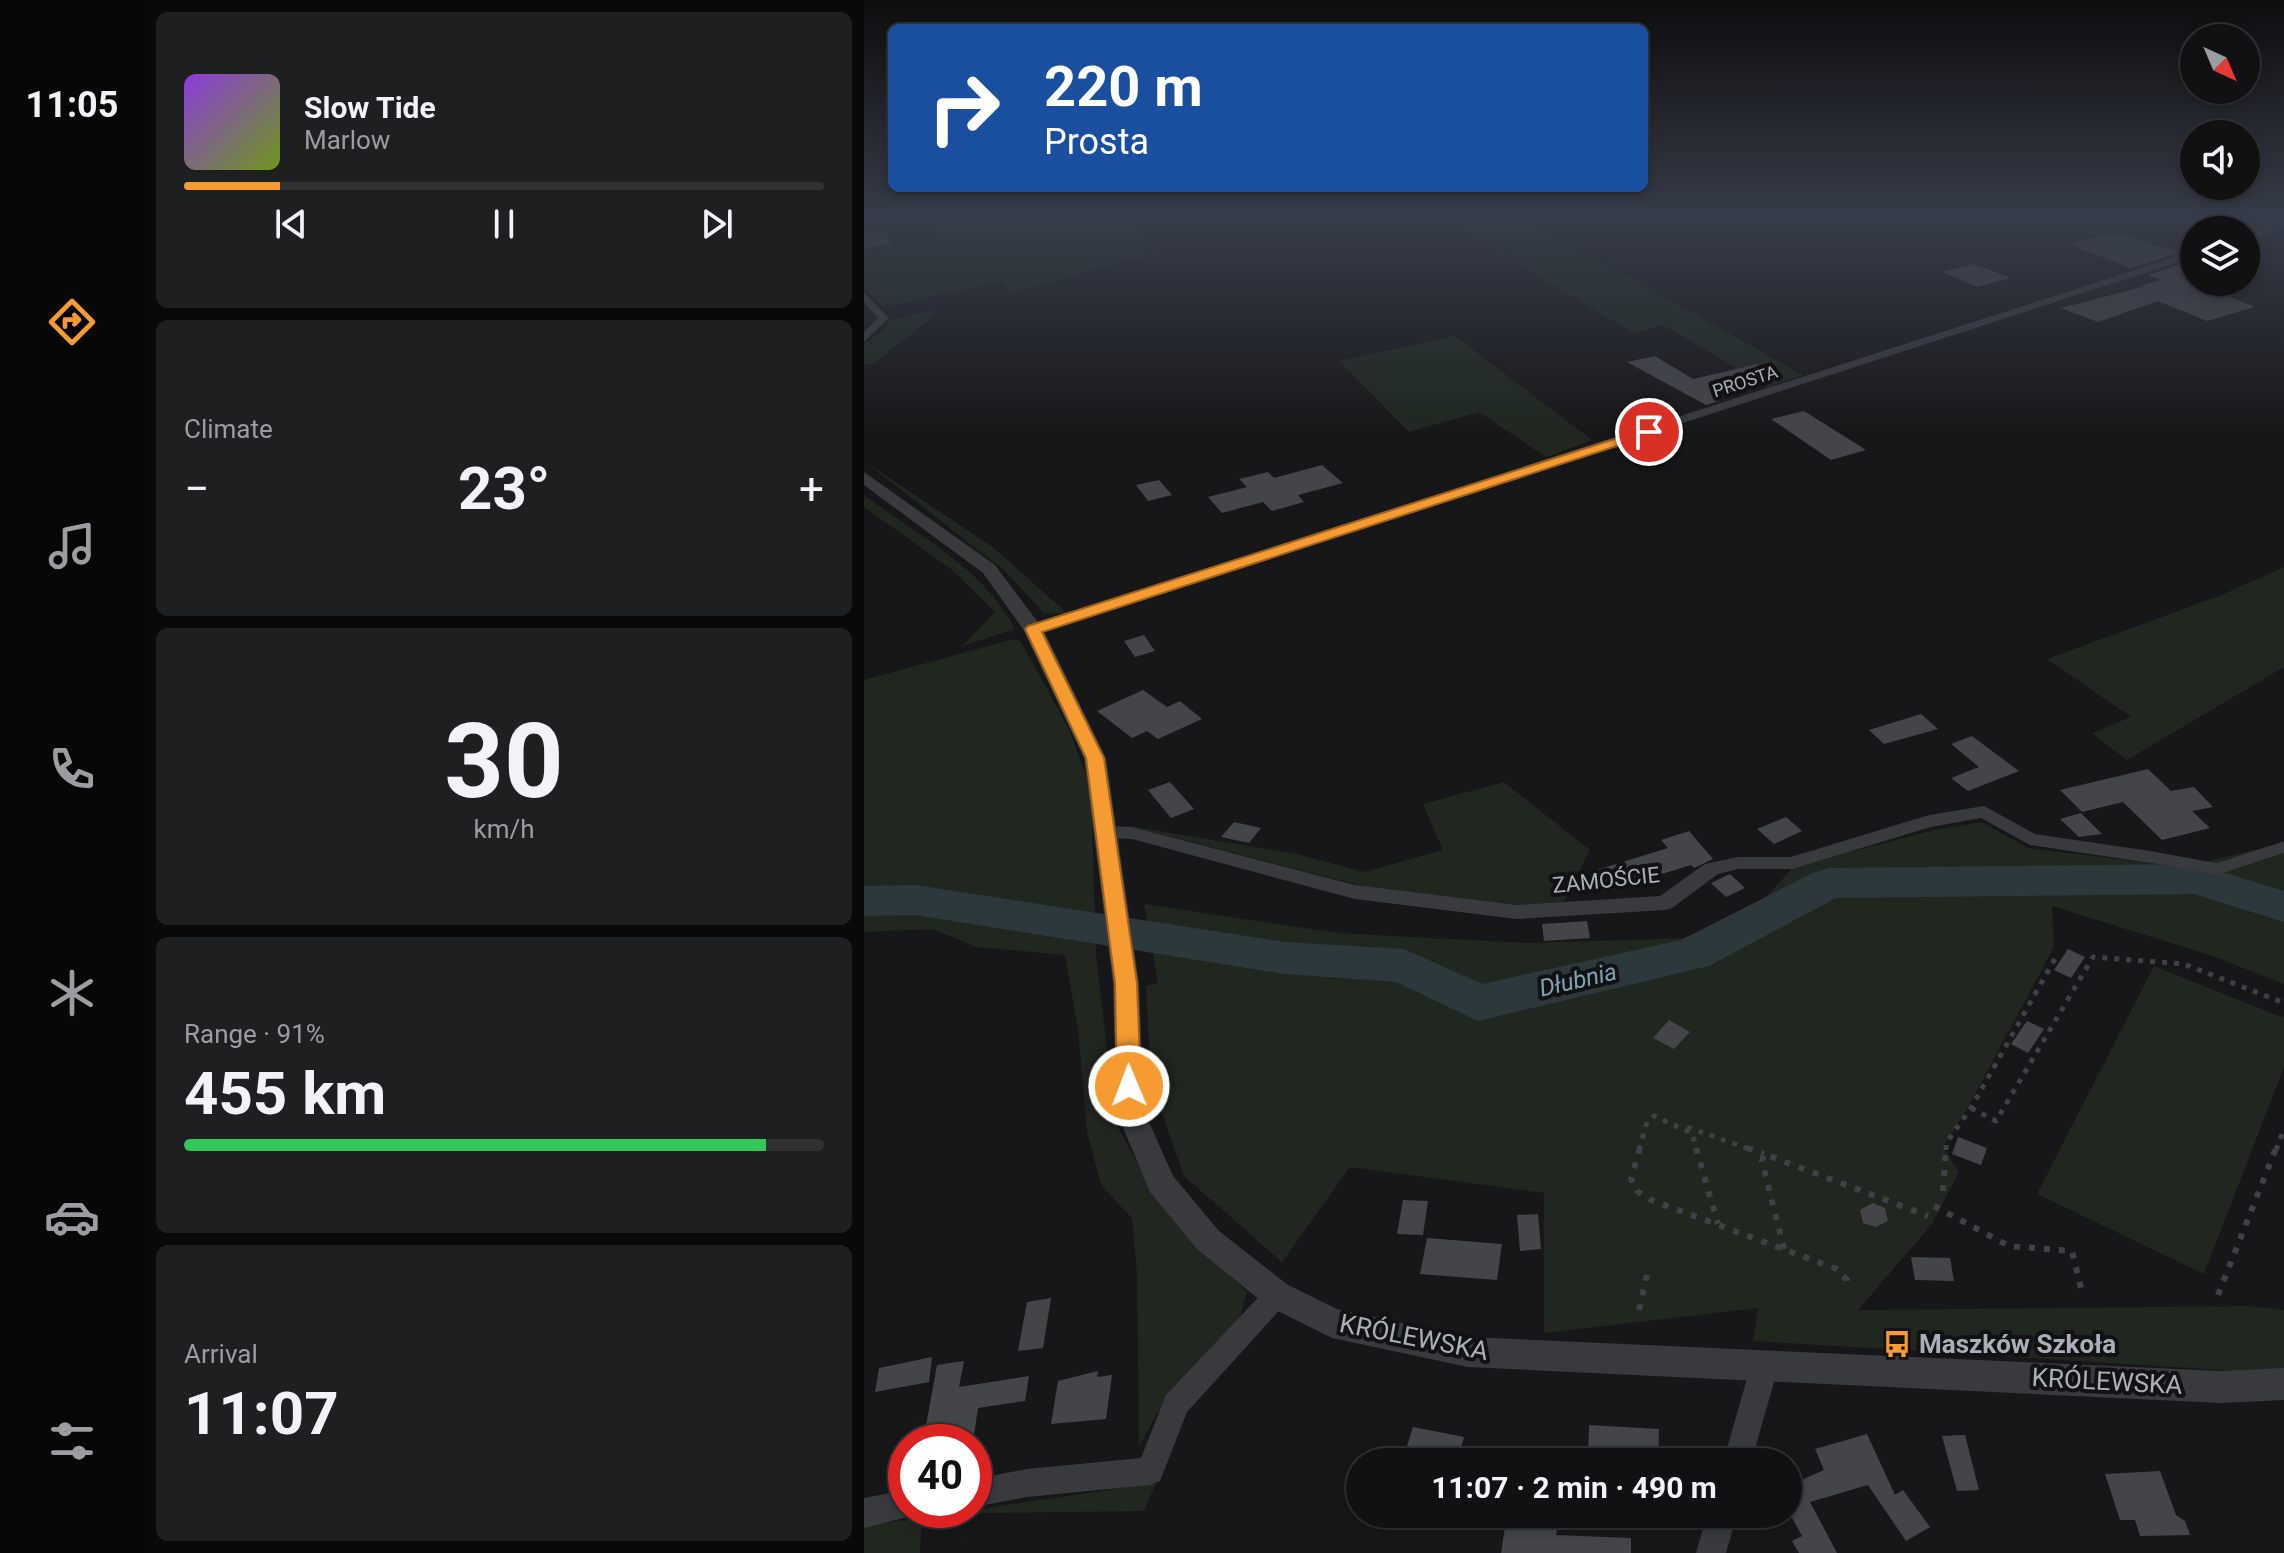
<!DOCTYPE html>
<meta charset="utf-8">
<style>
:root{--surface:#111113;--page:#1e1f21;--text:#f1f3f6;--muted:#9c9da0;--line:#303133;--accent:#f69a32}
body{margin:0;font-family:Roboto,sans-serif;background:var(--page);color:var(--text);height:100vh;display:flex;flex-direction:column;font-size:30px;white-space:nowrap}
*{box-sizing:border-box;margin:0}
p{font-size:26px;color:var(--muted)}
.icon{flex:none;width:44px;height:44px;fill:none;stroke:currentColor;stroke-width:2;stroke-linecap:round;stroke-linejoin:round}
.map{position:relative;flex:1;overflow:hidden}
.details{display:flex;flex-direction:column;gap:12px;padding:12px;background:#09090a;width:720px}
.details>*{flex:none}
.top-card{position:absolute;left:24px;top:24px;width:760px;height:168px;border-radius:12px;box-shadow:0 4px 12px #0003,0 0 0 2px var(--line);background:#1a4fa0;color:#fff;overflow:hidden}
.needle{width:52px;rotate:136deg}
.controls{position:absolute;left:1316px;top:24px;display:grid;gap:16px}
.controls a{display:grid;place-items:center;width:80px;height:80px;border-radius:50%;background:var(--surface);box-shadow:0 4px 12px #0003,0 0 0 2px var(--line);font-size:40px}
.speed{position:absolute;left:24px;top:1424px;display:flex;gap:16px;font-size:40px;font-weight:700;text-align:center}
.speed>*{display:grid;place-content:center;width:104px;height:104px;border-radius:50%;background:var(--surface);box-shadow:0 4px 12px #0003,0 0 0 2px var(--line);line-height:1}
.speed .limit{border:12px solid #d22;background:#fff;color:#111}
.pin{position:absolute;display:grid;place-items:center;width:68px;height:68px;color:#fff;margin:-34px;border:4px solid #fff;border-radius:50%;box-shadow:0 2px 8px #0007}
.me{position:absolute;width:88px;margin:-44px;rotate:359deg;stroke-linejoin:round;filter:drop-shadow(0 0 6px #0008)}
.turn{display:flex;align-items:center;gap:28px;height:168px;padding:0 24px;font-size:36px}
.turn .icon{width:104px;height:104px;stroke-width:2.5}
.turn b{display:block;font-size:56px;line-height:68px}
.big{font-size:60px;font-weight:700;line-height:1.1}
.details .card{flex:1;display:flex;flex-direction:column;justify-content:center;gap:12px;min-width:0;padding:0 28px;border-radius:12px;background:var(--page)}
.details .dial{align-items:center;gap:0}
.dial b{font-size:104px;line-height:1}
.song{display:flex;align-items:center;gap:24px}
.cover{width:96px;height:96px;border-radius:12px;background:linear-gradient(135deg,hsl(270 70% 55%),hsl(80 70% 35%))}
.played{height:8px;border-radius:4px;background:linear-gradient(90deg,var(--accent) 15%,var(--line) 15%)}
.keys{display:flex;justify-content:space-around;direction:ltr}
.heat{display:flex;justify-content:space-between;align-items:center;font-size:44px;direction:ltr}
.charge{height:12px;border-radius:6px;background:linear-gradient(90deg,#34c759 91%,var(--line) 0)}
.trip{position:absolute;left:482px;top:1448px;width:456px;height:80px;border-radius:40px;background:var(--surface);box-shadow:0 4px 12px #0003,0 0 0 2px var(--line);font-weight:700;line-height:80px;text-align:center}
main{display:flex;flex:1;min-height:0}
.menu{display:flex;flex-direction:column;width:144px;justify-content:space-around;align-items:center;background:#070708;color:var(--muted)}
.menu .icon{width:56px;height:56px}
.menu .active{color:var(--accent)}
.menu b{font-size:36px;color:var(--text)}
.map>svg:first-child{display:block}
</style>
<main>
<nav class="menu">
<b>11:05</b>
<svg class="icon active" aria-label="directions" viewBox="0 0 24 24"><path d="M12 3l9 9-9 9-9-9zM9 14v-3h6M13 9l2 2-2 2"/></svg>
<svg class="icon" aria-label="music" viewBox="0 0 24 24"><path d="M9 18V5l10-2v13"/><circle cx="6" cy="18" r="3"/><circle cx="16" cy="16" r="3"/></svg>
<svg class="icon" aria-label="phone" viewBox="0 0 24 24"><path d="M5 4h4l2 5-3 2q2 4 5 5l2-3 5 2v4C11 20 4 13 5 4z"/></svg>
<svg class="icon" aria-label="climate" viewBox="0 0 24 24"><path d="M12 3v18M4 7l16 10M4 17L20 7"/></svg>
<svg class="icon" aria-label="car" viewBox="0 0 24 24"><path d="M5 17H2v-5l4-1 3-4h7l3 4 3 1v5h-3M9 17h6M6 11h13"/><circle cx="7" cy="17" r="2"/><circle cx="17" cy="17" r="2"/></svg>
<svg class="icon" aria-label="filters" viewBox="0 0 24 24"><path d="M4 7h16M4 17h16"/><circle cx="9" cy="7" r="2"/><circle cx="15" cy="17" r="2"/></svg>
</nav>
<section class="details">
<div class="card">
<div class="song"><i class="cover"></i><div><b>Slow Tide</b><p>Marlow</p></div></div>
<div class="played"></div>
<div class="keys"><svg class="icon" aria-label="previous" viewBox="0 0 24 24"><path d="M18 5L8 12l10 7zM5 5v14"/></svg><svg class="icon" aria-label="pause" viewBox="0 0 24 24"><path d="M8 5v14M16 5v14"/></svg><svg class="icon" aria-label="next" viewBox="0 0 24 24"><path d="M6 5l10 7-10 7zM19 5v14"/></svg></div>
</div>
<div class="card"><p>Climate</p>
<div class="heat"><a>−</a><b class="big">23°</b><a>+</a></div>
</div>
<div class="card dial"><b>30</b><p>km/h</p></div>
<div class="card"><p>Range · 91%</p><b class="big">455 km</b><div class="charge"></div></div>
<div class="card"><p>Arrival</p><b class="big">11:07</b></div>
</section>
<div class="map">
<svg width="1420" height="1553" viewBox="0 0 1420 1553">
<rect width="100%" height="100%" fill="#171719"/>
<g fill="#1f271f">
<polygon points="71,217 263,217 298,253 147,292 136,281 20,308 0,286 0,251 71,238 68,227 76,224"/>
<polygon points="529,217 658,217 939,375 904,387 799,325 770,333 587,224 549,231"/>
<polygon points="71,310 73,314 10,363 0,365 0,344 23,328 23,321"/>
<polygon points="591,336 728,440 682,457 615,412 545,432 475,361"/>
<polygon points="0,461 130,548 204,614 180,613 141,571"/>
<path d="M0,495C52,534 121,569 151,629L98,646L131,612L87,569L0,507Z"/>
<polygon points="1420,567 1420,667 1263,760 1228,733 1267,717 1183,659 1355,596"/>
<polygon points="150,639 157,642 205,729 227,789 232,953 251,1121 288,1191 383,1292 375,1323 292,1415 275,1447 273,1275 268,1218 237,1185 223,1132 214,1029 201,955 112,947 69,929 0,932 0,680"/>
<polygon points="640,782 726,850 699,904 646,905 506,888 266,826 433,854 500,872 579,850 559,804"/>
<polygon points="1118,822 1164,848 1319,867 1420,843 1420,984 1349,956 1188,906 1190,947 1103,1109 1079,1147 1095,1172 1068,1224 994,1310 1383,1306 1420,1310 1420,1374 1042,1350 1043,1339 1021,1337 1021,1349 889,1341 894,1308 680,1333 680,1193 486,1167 418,1262 320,1176 287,1082 282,986 294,983 280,904 474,933 663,943 833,938 895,905 929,867 1070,830"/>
<polygon points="1290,966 1420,1018 1420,1067 1340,1274 1173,1194"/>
<polygon points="292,1483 280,1511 58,1514 56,1553 0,1553 0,1526"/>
</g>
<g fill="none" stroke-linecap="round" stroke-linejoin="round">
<polygon fill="#2d383d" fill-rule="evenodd" points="1332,864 1420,891 1420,922 1330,894 972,898 845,966 614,1021 532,982 421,974 51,915 0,916 0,886 51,885 421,942 540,949 618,984 817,940 949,873 964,868"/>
</g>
<g fill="#434549">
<polygon points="19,228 27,244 0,248 0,231"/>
<polygon points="1254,232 1289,245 1317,252 1267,268 1204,244"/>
<polygon points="1330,260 1330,282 1391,307 1343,321 1294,301 1234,322 1197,308 1282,286 1278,285 1297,280 1284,275"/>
<polygon points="1110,264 1147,278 1113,287 1078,272"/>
<polygon points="791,356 829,379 894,364 897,378 850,392 857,397 855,401 842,405 763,362"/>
<polygon points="940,411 1002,450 967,460 907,419"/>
<polygon points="458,465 479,483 434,495 440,502 408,511 399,502 358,513 344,497 383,487 375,479 404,472 410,478"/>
<polygon points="295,480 308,495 284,501 272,485"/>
<polygon points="280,635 291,651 271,657 260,641"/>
<polygon points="279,690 303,707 316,701 338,719 294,739 283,731 268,738 233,711"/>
<polygon points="1057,714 1074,729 1020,744 1005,730"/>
<polygon points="1108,736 1132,754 1155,771 1104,791 1087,778 1115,767 1087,744"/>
<polygon points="1284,769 1307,791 1330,787 1349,807 1328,811 1346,828 1298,840 1259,802 1218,812 1196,790"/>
<polygon points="306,782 330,809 307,818 284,790"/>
<polygon points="1217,813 1238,834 1215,837 1196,819"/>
<polygon points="922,817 938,831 910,844 893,829"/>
<polygon points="370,822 397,828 385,843 357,837"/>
<polygon points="825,831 849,859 830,868 827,865 740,892 726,872 804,848 797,840"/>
<polygon points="866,874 881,888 862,897 847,883"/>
<polygon points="723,921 726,938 680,941 678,924"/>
<polygon points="1204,949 1221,957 1207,978 1190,970"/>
<polygon points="805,1020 826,1032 810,1049 789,1038"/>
<polygon points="1163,1021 1180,1029 1164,1053 1147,1044"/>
<polygon points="1094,1137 1123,1148 1117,1165 1088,1154"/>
<polygon points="539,1200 564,1201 559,1235 533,1234"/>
<polygon points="1009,1203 1021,1208 1024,1221 1012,1227 999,1223 996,1210"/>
<polygon points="674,1214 677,1249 656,1251 653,1215"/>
<polygon points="563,1238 638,1244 633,1280 556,1274"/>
<polygon points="1047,1257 1086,1258 1090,1281 1051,1280"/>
<polygon points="187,1298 179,1348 154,1351 163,1302"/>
<polygon points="68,1357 65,1382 11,1392 15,1368"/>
<polygon points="100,1361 95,1387 165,1376 161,1401 114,1408 109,1442 59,1442 73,1365"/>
<polygon points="234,1371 233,1377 248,1375 242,1419 187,1424 194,1381"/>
<polygon points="725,1425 795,1429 794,1462 724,1462"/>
<polygon points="549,1427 600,1437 593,1462 538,1462"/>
<polygon points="1003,1434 1031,1495 1039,1490 1066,1527 1042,1541 1004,1485 946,1502 973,1553 935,1553 928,1541 938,1536 924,1510 924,1486 960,1470 951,1449"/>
<polygon points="1101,1435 1115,1490 1093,1491 1078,1436"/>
<polygon points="1296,1471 1312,1515 1321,1521 1326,1535 1276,1536 1271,1520 1256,1520 1241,1474"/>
<polygon points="643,1514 696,1514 692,1535 767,1538 767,1553 637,1553"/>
</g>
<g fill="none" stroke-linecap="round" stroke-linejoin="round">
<polyline stroke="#3e4145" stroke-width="2" stroke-dasharray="2 3" stroke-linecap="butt" points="0,225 46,217"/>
<g stroke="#3e4145" stroke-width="5" stroke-dasharray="5 7" stroke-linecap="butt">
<polyline points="1107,1108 1132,1121 1229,957 1320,964 1420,1003"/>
<polyline points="823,1127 888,1150"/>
<polyline points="775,1150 783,1122 790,1116 828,1133 833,1150"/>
<polyline points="1082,1150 1082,1143 1107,1108 1193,955"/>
<polyline points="1412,1150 1420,1129"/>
</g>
<g stroke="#3e4145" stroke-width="6" stroke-dasharray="6 9" stroke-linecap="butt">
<polyline points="776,1148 767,1179 773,1191 787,1200 973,1269 983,1280 982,1289"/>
<polyline points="832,1148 854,1224"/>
<polyline points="883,1148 900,1154"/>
<polyline points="1079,1191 1082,1148"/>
<polyline points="1070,1206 1145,1246 1208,1251 1218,1292"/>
<polyline points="920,1249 898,1161 900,1154 1064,1216"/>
<polyline points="1354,1295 1412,1148"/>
<polyline points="775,1310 785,1266"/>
</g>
<polyline stroke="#383a3e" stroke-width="11" points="1293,858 1353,869 1420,847"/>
<g fill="#383a3e" fill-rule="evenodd">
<polygon points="1420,222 1420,228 1382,240 1382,234"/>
<polygon points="1330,251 1330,257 175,632 169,634 161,629 163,626"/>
<polygon points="0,293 25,318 0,342 0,332 14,318 0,302"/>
<polygon points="1120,806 1171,834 1293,852 1303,858 1293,864 1166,845 1117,818 1067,827 928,869 874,869 854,874 808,908 801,910 653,919 491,899 268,839 240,838 231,832 240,826 268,827 491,885 653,905 796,896 841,864 874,857 927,857 1065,815"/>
<polygon points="413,1283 422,1287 426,1295 422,1303 323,1412 296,1481 286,1485 163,1497 110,1507 110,1479 163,1469 277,1458 302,1395 404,1287"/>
<polygon points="901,1352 911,1356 915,1365 887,1462 859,1462 887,1365 891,1356"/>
<polygon points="42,1490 42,1510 55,1510 52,1515 0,1528 0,1498"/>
<polygon points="843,1514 873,1514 862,1553 832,1553"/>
</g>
<polygon fill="#383a3e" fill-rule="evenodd" points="0,472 131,565 179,629 242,758 275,983 280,1111 309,1176 355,1231 424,1285 473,1309 604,1337 1357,1371 1420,1368 1420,1400 1357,1403 604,1367 468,1338 402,1305 333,1249 286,1192 252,1111 249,983 220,758 159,629 119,573 0,485"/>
</g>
<linearGradient id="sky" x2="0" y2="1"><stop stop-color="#0d0d0e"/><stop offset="0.5" stop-color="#363c49"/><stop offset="1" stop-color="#363c49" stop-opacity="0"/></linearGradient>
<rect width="1420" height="435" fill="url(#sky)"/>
<polygon fill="#f69a32" stroke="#a06420" stroke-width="2" points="785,428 790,429 790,434 178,632 240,758 273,983 277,1086 273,1092 257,1092 253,1086 251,983 222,758 161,629 164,626"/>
<defs>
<g id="bus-bare" transform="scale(2.16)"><path d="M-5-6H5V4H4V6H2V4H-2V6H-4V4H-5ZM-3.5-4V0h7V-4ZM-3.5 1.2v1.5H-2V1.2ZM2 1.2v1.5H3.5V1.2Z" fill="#f69a32" stroke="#121214" stroke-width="2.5" paint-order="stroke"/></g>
</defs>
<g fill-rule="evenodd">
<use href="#bus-bare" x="1033" y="1344"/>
</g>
<g text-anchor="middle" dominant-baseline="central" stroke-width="8" stroke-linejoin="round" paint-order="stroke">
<g font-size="18" fill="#a9b0b9" stroke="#121214">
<text transform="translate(881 381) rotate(-18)">PROSTA</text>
</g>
<g font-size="22" fill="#a9b0b9" stroke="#121214">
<text transform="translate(742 880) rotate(-6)">ZAMOŚCIE</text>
</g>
<g font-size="24" font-style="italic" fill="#7fa3b5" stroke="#121214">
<text transform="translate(714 980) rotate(-13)">Dłubnia</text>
</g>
<g font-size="26" fill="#a9b0b9" stroke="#121214">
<text transform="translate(550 1337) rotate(11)">KRÓLEWSKA</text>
<text transform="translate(1243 1381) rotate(3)">KRÓLEWSKA</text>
</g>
<g font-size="26" font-weight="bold" fill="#a9b0b9" stroke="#121214" text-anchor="start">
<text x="1055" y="1344">Maszków Szkoła</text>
</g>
</g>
</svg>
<div class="controls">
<a><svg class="needle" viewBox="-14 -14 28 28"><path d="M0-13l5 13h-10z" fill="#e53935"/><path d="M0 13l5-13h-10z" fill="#9c9da0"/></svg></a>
<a><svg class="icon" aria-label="sound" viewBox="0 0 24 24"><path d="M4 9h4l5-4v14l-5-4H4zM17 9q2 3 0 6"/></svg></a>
<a><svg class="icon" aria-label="layers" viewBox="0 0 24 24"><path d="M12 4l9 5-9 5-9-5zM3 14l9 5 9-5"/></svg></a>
</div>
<div class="speed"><div class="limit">40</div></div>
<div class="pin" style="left:785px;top:432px;background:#d93025"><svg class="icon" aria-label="arrive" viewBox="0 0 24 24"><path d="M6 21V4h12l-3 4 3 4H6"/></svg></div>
<svg class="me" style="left:265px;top:1086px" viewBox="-20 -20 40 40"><circle r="17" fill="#f69a32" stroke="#fff" stroke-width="3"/><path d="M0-11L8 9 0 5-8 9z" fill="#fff"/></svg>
<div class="trip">11:07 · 2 min · 490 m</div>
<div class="top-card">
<div class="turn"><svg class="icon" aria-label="right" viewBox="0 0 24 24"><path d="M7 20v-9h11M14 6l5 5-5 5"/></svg><div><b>220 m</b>Prosta</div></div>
</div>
</div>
</main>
